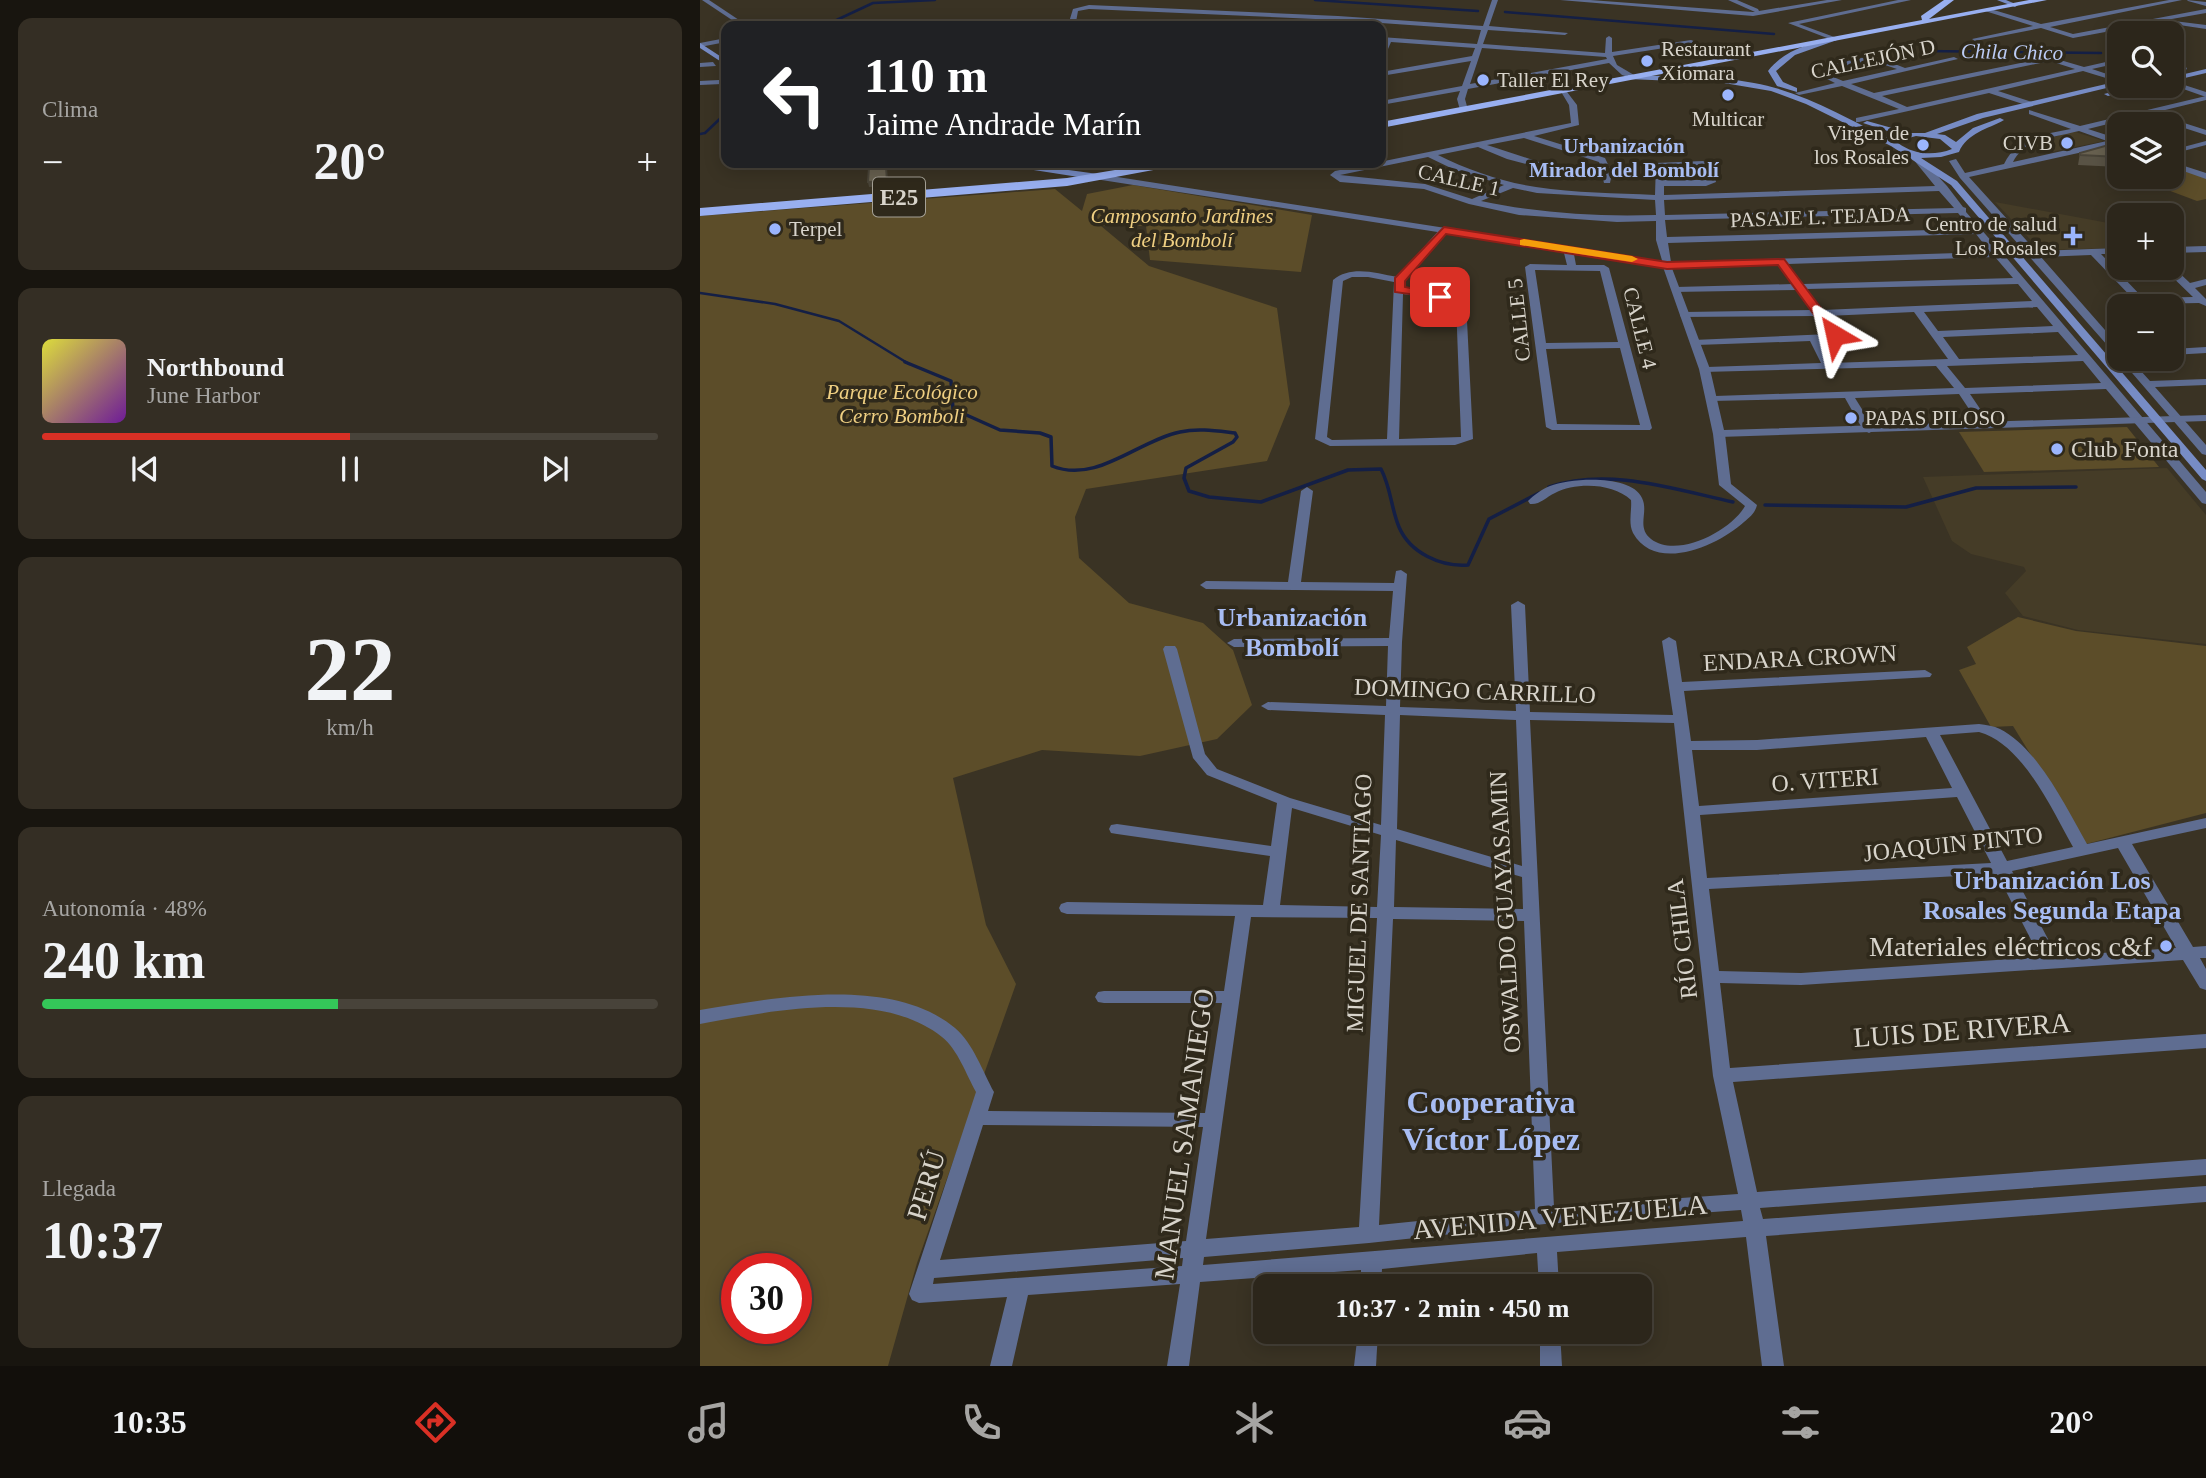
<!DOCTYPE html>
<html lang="es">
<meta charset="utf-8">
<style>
:root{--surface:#2c261b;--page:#342e24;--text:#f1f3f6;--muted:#a6a5a3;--line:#48433a;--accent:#d93025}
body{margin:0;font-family:"Times New Roman",serif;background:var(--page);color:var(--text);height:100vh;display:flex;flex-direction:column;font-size:26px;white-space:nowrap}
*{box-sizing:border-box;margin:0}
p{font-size:23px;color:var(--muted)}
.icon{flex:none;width:38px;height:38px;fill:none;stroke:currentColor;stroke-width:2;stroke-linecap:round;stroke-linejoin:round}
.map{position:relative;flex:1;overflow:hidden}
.details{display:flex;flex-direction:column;gap:18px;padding:18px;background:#18150f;width:700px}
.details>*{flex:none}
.top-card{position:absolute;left:21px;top:21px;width:665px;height:147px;border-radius:14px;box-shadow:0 4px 18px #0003,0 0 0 2px var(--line);background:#202124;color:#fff;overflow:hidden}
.controls{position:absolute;left:1407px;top:21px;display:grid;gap:14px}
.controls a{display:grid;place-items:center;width:77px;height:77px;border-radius:14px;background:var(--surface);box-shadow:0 4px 18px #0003,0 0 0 2px var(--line);font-size:35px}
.speed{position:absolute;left:21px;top:1253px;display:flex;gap:14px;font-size:35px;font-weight:700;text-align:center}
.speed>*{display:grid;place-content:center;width:91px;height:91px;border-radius:50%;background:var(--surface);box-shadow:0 4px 18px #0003,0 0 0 2px var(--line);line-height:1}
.speed .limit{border:10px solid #d22;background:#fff;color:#111}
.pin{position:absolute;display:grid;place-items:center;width:60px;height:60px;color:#fff;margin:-30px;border-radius:14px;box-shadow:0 4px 10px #0006}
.me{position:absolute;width:77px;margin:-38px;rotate:324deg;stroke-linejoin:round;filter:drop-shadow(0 0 5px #0008)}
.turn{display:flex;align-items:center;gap:24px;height:147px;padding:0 28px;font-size:32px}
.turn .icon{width:91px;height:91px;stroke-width:2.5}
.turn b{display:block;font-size:49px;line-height:60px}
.big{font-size:52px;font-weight:800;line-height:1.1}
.details .tile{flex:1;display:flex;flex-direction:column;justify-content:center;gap:10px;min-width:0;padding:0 24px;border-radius:14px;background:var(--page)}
.details .dial{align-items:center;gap:0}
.dial b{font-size:91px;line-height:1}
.song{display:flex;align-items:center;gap:21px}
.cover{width:84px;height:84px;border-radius:10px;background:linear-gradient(135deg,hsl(60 70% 55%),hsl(280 70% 35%))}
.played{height:7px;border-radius:4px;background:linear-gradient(90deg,var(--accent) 50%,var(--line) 50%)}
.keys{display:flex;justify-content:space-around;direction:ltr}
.heat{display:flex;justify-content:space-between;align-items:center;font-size:38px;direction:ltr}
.charge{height:10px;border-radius:5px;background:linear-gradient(90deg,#34c759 48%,var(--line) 0)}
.trip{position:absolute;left:553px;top:1274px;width:399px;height:70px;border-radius:14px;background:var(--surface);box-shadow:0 4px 18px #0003,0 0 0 2px var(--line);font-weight:800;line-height:70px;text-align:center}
.tab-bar{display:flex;height:112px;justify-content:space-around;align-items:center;background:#120f0b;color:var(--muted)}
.tab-bar .icon{width:49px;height:49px}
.tab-bar .current{color:var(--accent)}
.tab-bar b{font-size:32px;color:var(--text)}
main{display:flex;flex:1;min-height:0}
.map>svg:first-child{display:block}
</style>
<main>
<section class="details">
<div class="tile"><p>Clima</p>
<div class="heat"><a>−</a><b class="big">20°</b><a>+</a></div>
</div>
<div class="tile">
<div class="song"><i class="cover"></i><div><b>Northbound</b><p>June Harbor</p></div></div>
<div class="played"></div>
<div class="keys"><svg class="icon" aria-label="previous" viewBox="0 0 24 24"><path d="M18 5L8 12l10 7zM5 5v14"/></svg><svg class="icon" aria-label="pause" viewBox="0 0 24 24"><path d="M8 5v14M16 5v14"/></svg><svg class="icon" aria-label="next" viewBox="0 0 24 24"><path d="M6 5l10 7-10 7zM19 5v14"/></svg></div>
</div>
<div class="tile dial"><b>22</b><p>km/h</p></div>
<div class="tile"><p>Autonomía · 48%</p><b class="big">240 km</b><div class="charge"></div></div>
<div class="tile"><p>Llegada</p><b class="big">10:37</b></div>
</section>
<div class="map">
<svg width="1506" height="1366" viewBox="0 0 1506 1366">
<rect width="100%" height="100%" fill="#3a3324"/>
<g fill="#453c27">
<polygon points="1372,131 1404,141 1346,153 1333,144"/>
<polygon points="1295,202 1419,225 1419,248 1340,250"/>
<polygon points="1467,468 1506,515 1506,644 1378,630 1323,616 1305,593 1326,571 1324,567 1271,554 1252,541 1223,477"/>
</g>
<g fill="#5c4d29" fill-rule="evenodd">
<polygon points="1472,166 1506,178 1506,199 1497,201 1433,177 1472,177"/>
<path d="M433,185L612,215L601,272L450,260L446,226H401L449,266L577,308L590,404L567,461L386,489L375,517L379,558L429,603L503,623L533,650L552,705L517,739L440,756L342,750L253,778L286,925L316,984L217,1263L188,1366H0V216L355,189L382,211L387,194ZM37,1269H96V1328H37Z"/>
<polygon points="1427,427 1459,467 1284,472 1259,432"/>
<polygon points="1318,617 1376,631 1506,646 1506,813 1386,844 1313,726 1291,727 1259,670 1276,664 1267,647"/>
</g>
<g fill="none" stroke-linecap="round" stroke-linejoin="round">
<g stroke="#141f45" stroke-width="2.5">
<polyline points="615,0 778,11"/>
<polyline points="805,12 1074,34"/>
<polyline points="203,26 128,24 173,3 235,0"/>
<polyline points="1223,51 1401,53"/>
<polyline points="0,134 5,133 26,113"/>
<polyline points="0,293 75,304 139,321 209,364"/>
</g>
<g stroke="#141f45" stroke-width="3.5">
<path d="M205,362L251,381L253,409L300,430L340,433L351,437L352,466C397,484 437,441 480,432C498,428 517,431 535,433L537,437L533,442L486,468L484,478L489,491L509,497L561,502L648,470L681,469C691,488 691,508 699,527C710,553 741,567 768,565L789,519L839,493"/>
<path d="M849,487C909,467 973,489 1033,502"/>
<polyline points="1065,505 1206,507 1276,488 1376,487"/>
</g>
<g fill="#5f6d91" fill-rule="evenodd">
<polygon points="2,0 9,0 48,26 41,26"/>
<path d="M792,0H798L789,26L868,33L865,35L788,30L783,44L905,53L906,38L909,36L912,38V52L991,40L1038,58L1031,60L990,44L913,56L917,65L934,75V79L922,75L909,63L768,89L765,99L768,110L764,112L760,110L757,99L760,91L681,105V101L762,86L771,61L681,76V72L772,56L775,48L691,42L685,56L681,58V49L684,41H681V37L777,44L781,30L638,20L389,9L378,11L376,22L427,24L430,26H369L306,21L309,19L369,22L373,9L389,5L638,16L783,26ZM782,48L906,57L907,59L770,84Z"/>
<polygon points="860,0 890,0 1053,12 1055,12 1028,0 1037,0 1058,9 1059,11 1127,0 1142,0 1053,16"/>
<polygon points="1198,0 1211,0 1099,24 1137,38 1135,41 1088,23"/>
<polygon points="1469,0 1482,0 1350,27 1373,34 1506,9 1506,13 1466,20 1506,25 1506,29 1459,22 1373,38 1341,28 1275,41 1272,39 1333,26 1285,11 1287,8 1341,24"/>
<polygon points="1487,0 1506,2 1506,6 1488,1"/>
<polygon points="26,38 26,42 0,47 0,43"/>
<path d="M1166,57L1169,61L1131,69V76L1143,81L1197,69L1179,63L1182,59L1205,68L1254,57L1258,59L1151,84L1174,93L1350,57L1384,67L1419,59V63L1392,69L1419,78V82L1383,71L1298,91L1332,102L1333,104L1329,106L1289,93L1159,122H1156V118L1199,109L1142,86L1099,95L1095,93L1135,83L1123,77L1125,66ZM1350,61L1375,69L1207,107L1182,96Z"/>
<polygon points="13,62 16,66 0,67 0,63"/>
<polygon points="1472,63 1486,67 1487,69 1483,71 1472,67"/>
<polygon points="19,80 23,82 22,84 0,85 0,81"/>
<path d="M864,88L877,105L879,125L834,136L905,158L912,173L910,183H904L902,175L842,168L807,159L778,147L738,155C768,170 802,182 836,187C875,193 916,193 955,195L956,163L1003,161L1012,165L1016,182L1006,186H964V195L1235,186L1213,159L1220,157L1247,186L1263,207L1266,208V212L1300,251L1303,252L1304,255L1506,492V504L1502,503L1406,389L1270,394L1291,425L1285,428L1281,427L1259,394L1155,398L1175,430L1169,433L1163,430L1145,398L1011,401L1010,399L1015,396L1254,388L1236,366L1003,372V368L1007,367L1121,363L1110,341L997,345L993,344V340L1130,334L1117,316L981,317L980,315L985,312L1112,310L1097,290L973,292V288L976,287L1093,284L1079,264L964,267L956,240V221L917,222L819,215L769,204L724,189L640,182L630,175L635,171L871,123L869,105L860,90ZM824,138L899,162L902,170L842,163L787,145ZM728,157L755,170L804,185L772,199L725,184L640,175ZM1002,166L1008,179L1005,180H964L963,167ZM813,188L837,193L955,200L956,215C897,217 838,213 781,201ZM1239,191L1254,208L965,215L964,200ZM1258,213L1271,229L967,237L965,220ZM1276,234L1290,252L971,262L968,243ZM1295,257L1313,278L1103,284L1088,264ZM1318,284L1332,301L1122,310L1107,289ZM1337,307L1353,326L1238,331L1224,312ZM1214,312L1248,359L1131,363L1120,341L1137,339L1140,334L1127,316ZM1358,332L1378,355L1259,359L1243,337ZM1383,361L1401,383L1265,388L1247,366Z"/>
<path d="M1506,96V100L1453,113L1506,130V135L1444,115L1388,129L1419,139V144L1269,177L1336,251L1419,248V254H1401L1443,298L1493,297L1463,268L1472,266L1490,283L1506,279V285L1495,288L1506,299V306L1499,303L1448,304L1450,306H1440L1391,255L1341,257L1419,346V355L1415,354L1260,178L1249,161L1256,159L1265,173L1304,164C1318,136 1343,135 1371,129L1329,114V110L1380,126ZM1379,131L1407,141L1313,162C1324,139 1356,137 1379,131Z"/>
<polygon points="1506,141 1506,145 1472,154 1472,150"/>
<polygon points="1472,162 1506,173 1506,179 1472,167"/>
<path d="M744,227L749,230L704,280V288L761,298L766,301L773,439L755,445L630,446L615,439L633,280C651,265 676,273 697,277L741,228ZM652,277H668L694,282L687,439L632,440L627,437L643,281ZM703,294L756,303L761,437L699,439Z"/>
<path d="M868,246L873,249L876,265H904L909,268L952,428L950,430H852L846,427L825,267L830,264L867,265L863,249ZM835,270L900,271L918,342L846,343ZM920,348L940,425L857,424L846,349Z"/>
<polygon points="1506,246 1506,252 1472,253 1472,247"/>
<polygon points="1506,347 1506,353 1472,355 1472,349"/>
<polygon points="1420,359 1430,359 1450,381 1506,379 1506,385 1455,387 1506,445 1506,455 1502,454"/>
<path d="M1019,431L1025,434L1031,484L1057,505C1055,513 1050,517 1044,522C1019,545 956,574 933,533C928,523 932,511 931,500C913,483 876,482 855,493C846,497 840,505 830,504L828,501C834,495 842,489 850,486C871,478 931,474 942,498C949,512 936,527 951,539C977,559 1031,531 1045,506L1019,485L1013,434Z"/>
<path d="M607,487L613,491L601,582L694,583L696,571L701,570L707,574L702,642L700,707L816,711L811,605L818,601L825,605L830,712L973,715L962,641L969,637L976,641L982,682L1225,670L1232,674L1230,677L984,691L991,741L1057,740L1279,724C1286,725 1294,726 1300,729C1338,748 1367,809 1387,844L1506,818V828L1432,844L1493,947L1506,946V958H1500L1506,969V990L1500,988L1483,960L1101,985L1020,983L1030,1068L1506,1034V1048L1033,1082L1057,1192L1506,1159V1175L1060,1208L1063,1219L1506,1186V1202L1066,1236L1084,1366H1062L1046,1237L857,1252L859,1286H839L837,1253L682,1269L681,1286H661V1270L500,1282L489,1366H467L480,1284L328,1295L312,1366H290L307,1297L219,1303L212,1300L209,1294L276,1092C266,1074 258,1050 242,1037C181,988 71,1011 0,1024V1010C75,998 191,975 255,1028C273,1043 283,1072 294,1092L288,1111L505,1113L522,1003H404L398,1002L395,997L398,992L404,991H524L535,916L367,914L361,912L359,908L361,904L367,902L563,905L570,856L417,834L411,833L409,829L411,825L417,824L571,846L577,803L507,775L493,758L463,649L465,646H475L477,649L505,754L517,769L590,798L681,825L685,715L568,710L561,706L568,702L686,706L688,646L534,647L527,643L534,639L689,638L693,591L506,589L500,585L506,581L588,582L601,491ZM700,715L816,720L822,866L697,829ZM830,720L974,723L1013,1076L1038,1194L854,1207ZM1279,732C1323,744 1352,810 1373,847L1307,861L1240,735ZM1226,737L1252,788L999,806L992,750H1057ZM1257,797L1291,863L1007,878L1000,815ZM592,808L681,835L677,907L580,905ZM696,840L822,877L823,909L694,907ZM1418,848L1476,948L1357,956L1312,871ZM1297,874L1340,957L1101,973L1019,971L1009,889ZM551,917L677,918L659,1227L506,1239ZM693,919L824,921L835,1209L679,1225ZM283,1125L503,1127L486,1241L240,1260ZM1041,1210L1043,1221L503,1265L504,1257L669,1243L845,1224ZM483,1258L482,1266L233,1284L234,1278Z"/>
<polygon points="658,1332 678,1332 676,1366 654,1366"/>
<polygon points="840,1332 860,1332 862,1366 840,1366"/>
</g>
<g fill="#5f6d91" fill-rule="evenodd">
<polygon points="1472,81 1506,92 1506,97 1472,85"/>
<polygon points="398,174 970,263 1010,369 1024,430 1506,415 1506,421 1019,437 1013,434 999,369 963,267 395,179 395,175"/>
</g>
<g fill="#778cc5" fill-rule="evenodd">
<polygon points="1297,0 1306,0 1318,5 1315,7"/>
<path d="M1135,37L1137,40L1095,55L1076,71L1083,82L1097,88V92L1077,86L1068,71C1085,49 1110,44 1135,37Z"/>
<polygon points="0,43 26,60 26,65 0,48"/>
<polygon points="1506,69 1506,73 1472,81 1472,77"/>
<path d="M931,75C972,77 1014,75 1054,83C1104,92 1147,119 1192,140L1195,136L1200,135L1163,123L1167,121L1210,133H1225L1277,114L1419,81V85L1283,118L1237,134L1245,135L1256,142L1273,128L1300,118L1304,120C1288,129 1267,133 1259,152L1241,157L1221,158L1257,181L1506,470V481L1502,479L1251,185L1191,146L1106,104L1071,91L1024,83L928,79V75ZM1216,136L1240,139L1252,149C1234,156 1214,155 1198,143L1201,140Z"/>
<polygon points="1435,86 1448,86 1408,96 1404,94"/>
<polygon points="298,163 317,163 398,174 402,177 398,180 302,165"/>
</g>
<g fill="#98aff0" fill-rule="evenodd">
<polygon points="1244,0 1254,0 1229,19 1329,0 1347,0 681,128 681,122 1222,20 1221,16"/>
<polygon points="457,163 481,163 475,166 367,186 0,216 0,208 367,178"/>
</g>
</g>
<polygon fill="#595345" points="1419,146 1419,167 1378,165 1380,153"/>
<polygon fill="#494438" points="186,167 188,186 169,187 168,182"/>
<g fill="#686150" stroke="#494438" stroke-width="2">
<polygon points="1412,144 1419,146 1419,157 1380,155 1380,153"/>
<polygon points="169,167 186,167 187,181 168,182"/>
</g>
<polygon fill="#d93025" stroke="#8d1f18" stroke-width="2" points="744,227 967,262 1084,259 1141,335 1131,338 1078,265 967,269 746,234 705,281 705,287 744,295 744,299 695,292 695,278"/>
<polygon fill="#f59e0b" points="824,239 932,256 938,259 932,262 820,245 820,240"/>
<g fill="#9bb5fd" stroke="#2f291b" stroke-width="2.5">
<circle cx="947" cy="61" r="7"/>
<circle cx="783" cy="80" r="7"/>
<circle cx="1028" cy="95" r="7"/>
<circle cx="1367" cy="143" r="7"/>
<circle cx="1223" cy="145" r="7"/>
<circle cx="75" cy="229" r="7"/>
<path d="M1369.5 225.5h7v7h7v7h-7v7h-7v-7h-7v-7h7z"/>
<circle cx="1151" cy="418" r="7"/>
<circle cx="1357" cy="449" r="7"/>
<circle cx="1466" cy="946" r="7"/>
</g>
<g text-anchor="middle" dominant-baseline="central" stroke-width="7" stroke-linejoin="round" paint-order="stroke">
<g font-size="21" fill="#d8d4cb" stroke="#2f291b" text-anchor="start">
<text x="961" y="49">Restaurant<tspan x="961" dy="24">Xiomara</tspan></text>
<text x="797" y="80">Taller El Rey</text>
<text x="1028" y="119" text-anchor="middle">Multicar</text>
<text x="1209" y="133" text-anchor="end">Virgen de<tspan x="1209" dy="24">los Rosales</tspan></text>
<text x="1353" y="143" text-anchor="end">CIVB</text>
<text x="1357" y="224" text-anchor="end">Centro de salud<tspan x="1357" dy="24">Los Rosales</tspan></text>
<text x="89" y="229">Terpel</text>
<text x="1165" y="418">PAPAS PILOSO</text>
</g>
<g font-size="21" font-style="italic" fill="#bcccf6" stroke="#2f291b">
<text transform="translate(1312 52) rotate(1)">Chila Chico</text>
</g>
<g font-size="21" fill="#d8d4cb" stroke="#2f291b">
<text transform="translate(1173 59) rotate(-12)">CALLEJÓN D</text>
<text transform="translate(759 180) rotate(13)">CALLE 1</text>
<text transform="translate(1120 217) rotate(-2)">PASAJE L. TEJADA</text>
<text transform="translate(819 320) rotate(-96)">CALLE 5</text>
<text transform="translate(940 328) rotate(76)">CALLE 4</text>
</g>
<g font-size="21" font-weight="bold" fill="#a8bdf3" stroke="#2f291b">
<text x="924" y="146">Urbanización<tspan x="924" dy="24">Mirador del Bombolí</tspan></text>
</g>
<g font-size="21" font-style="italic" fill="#efcf82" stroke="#2f291b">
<text x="482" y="216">Camposanto Jardines<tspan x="482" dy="24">del Bombolí</tspan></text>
<text x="202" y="392">Parque Ecológico<tspan x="202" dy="24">Cerro Bomboli</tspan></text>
</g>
<rect fill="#2f291b" stroke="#a5a196" stroke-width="2" x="173" y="177.5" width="52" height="39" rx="5"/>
<g font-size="23" font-weight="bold" fill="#d8d4cb">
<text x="199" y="197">E25</text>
</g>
<g font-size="24" fill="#d8d4cb" stroke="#2f291b" text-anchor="start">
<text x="1371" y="449">Club Fonta</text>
</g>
<g font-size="24" fill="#d8d4cb" stroke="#2f291b">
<text transform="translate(1100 658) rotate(-3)">ENDARA CROWN</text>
<text transform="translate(775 691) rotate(2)">DOMINGO CARRILLO</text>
<text transform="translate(1125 780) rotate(-4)">O. VITERI</text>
<text transform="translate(1253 844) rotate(-6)">JOAQUIN PINTO</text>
<text transform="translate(659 903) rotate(-88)">MIGUEL DE SANTIAGO</text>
<text transform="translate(805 912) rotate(-93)">OSWALDO GUAYASAMIN</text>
<text transform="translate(982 939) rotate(-97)">RÍO CHILA</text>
</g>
<g font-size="26" font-weight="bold" fill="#a8bdf3" stroke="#2f291b">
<text x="592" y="617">Urbanización<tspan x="592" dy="30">Bombolí</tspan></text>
<text x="1352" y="880">Urbanización Los<tspan x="1352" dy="30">Rosales Segunda Etapa</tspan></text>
</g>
<g font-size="28" fill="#d8d4cb" stroke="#2f291b" text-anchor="end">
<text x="1452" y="946">Materiales eléctricos c&amp;f</text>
</g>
<g font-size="28" fill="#d8d4cb" stroke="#2f291b">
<text transform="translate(1262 1030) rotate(-4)">LUIS DE RIVERA</text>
<text transform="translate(484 1134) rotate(-82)">MANUEL SAMANIEGO</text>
<text transform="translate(226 1185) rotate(-73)">PERÚ</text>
<text transform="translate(860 1217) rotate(-5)">AVENIDA VENEZUELA</text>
</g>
<g font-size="32" font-weight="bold" fill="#a8bdf3" stroke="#2f291b">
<text x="791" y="1102">Cooperativa<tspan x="791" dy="37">Víctor López</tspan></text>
</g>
</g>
</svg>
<div class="controls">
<a><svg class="icon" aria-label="search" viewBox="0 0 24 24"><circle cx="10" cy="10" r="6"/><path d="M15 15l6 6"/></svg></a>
<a><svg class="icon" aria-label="layers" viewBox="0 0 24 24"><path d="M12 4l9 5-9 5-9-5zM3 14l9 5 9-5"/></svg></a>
<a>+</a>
<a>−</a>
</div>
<div class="speed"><div class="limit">30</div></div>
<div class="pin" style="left:740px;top:297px;background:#d93025"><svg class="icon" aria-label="arrive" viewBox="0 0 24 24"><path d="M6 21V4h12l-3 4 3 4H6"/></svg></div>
<svg class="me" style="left:1135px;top:335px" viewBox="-20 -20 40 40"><path d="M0-17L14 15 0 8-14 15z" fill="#d93025" stroke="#fff" stroke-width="4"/></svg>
<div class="trip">10:37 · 2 min · 450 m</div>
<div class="top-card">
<div class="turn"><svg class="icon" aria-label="left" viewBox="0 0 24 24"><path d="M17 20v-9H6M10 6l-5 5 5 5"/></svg><div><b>110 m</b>Jaime Andrade Marín</div></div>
</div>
</div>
</main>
<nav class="tab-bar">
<b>10:35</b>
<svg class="icon current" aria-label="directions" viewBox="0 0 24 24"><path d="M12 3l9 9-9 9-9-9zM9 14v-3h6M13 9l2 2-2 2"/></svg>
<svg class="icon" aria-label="music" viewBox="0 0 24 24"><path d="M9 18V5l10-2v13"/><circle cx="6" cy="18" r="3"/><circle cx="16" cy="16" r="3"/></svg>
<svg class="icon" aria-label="phone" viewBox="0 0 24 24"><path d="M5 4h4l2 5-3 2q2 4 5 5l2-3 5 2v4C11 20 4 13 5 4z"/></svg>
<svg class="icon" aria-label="climate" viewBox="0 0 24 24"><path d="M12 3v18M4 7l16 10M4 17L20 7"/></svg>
<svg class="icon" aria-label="car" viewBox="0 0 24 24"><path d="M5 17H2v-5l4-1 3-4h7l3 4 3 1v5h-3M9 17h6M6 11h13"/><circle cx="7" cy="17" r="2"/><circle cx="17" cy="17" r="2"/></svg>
<svg class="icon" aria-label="filters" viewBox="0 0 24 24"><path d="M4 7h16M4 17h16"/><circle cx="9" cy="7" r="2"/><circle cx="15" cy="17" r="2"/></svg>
<b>20°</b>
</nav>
